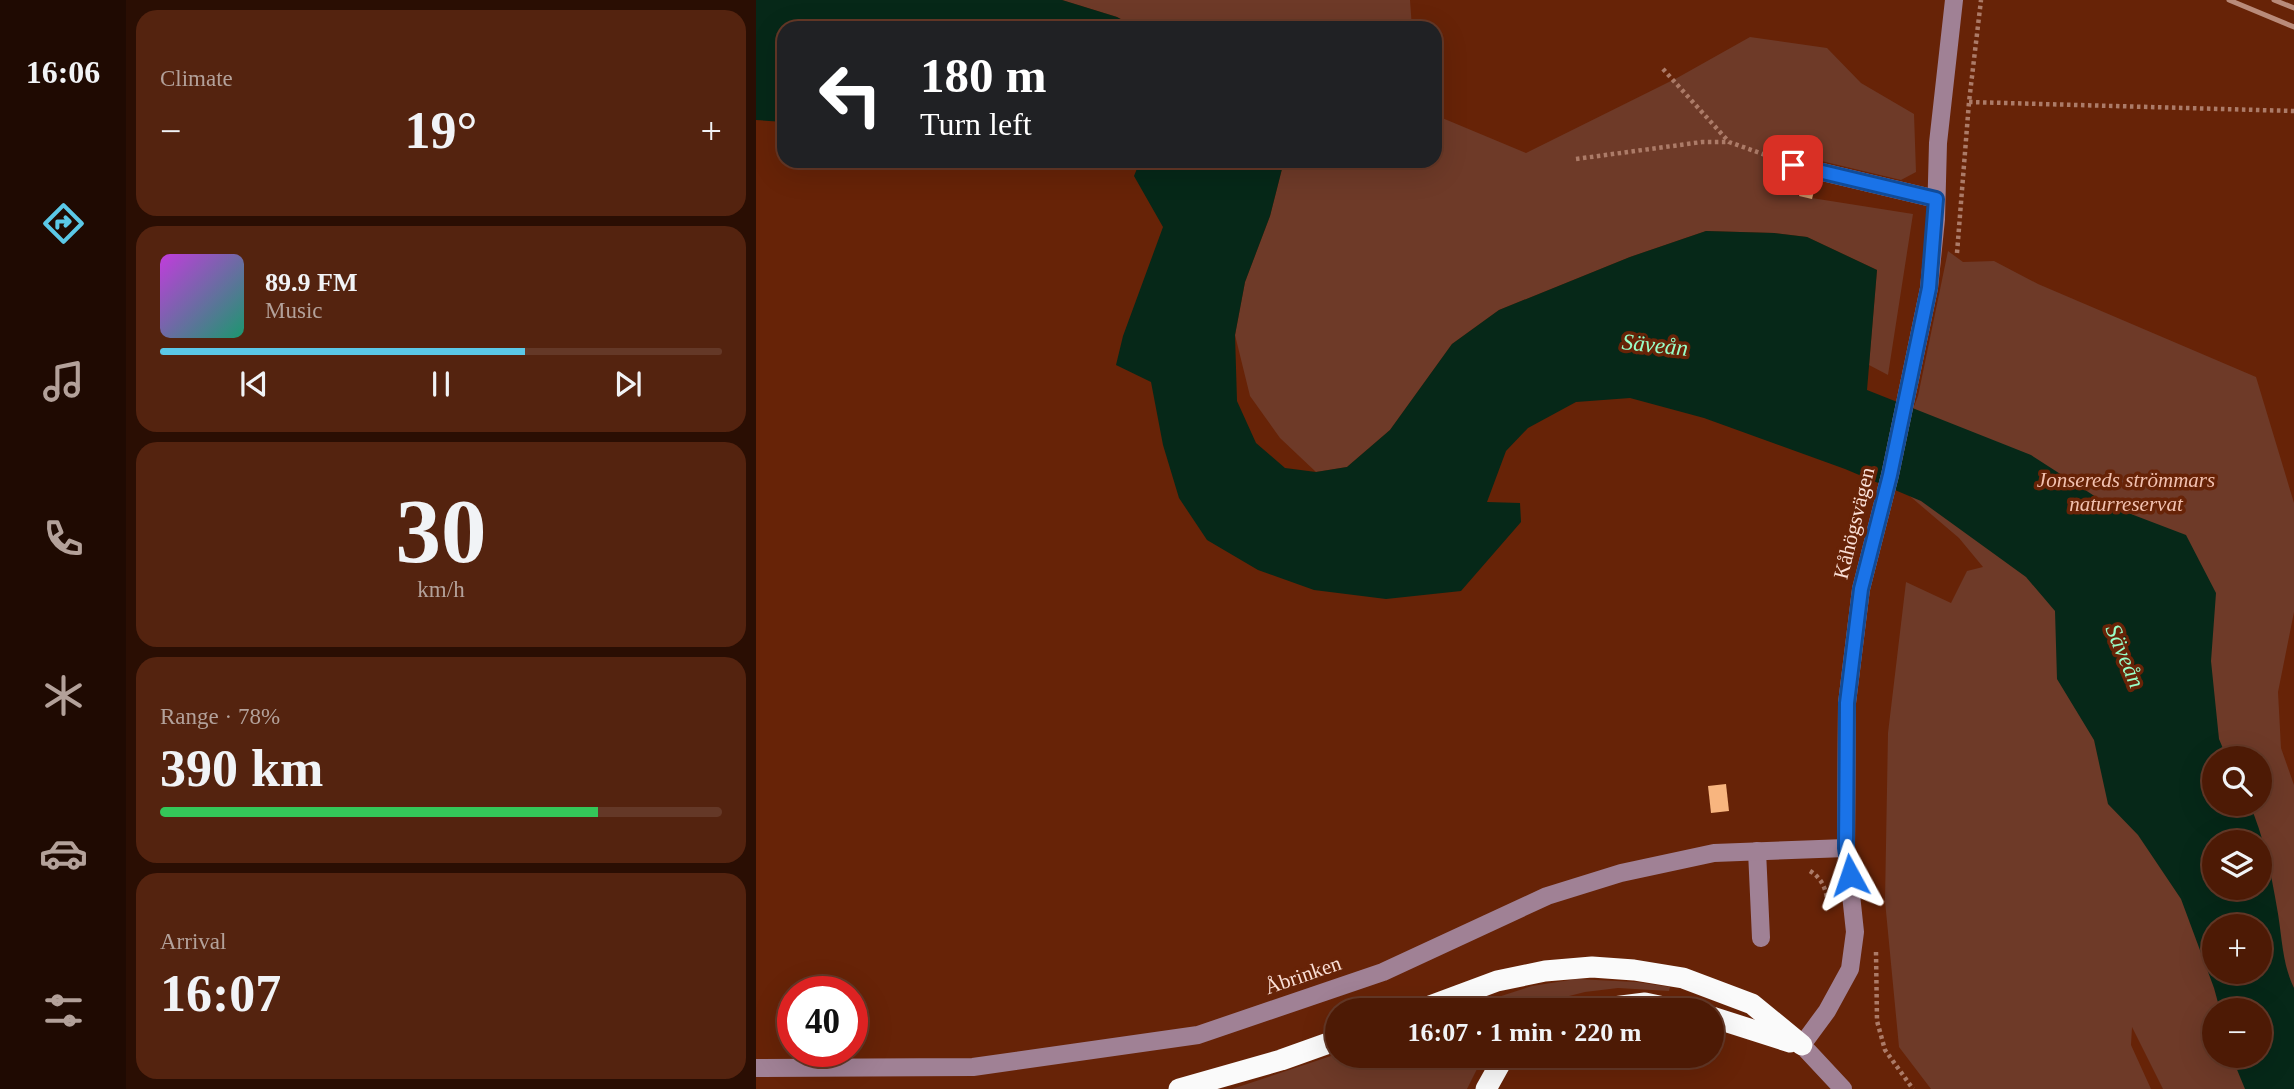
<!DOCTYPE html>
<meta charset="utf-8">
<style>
:root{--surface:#4d1a05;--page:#54230f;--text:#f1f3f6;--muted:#b3a19a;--line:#643827;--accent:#5bc8e7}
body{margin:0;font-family:"Times New Roman",serif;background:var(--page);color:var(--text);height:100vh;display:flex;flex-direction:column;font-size:26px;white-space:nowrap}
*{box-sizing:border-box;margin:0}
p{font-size:23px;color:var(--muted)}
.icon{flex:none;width:38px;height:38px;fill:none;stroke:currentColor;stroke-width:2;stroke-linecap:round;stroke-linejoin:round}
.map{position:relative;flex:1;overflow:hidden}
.panel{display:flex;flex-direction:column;gap:10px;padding:10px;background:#2a0e03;width:630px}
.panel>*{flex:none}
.guide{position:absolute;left:21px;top:21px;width:665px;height:147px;border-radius:21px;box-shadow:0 7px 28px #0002,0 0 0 2px var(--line);background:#202124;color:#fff;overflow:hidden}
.buttons{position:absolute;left:1446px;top:746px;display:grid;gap:14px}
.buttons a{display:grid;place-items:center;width:70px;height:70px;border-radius:50%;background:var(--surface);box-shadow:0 7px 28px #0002,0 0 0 2px var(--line);font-size:35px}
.speed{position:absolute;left:21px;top:976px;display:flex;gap:14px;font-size:35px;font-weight:700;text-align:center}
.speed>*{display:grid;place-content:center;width:91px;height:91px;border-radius:50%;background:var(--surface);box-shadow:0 7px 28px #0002,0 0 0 2px var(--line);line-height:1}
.speed .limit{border:10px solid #d22;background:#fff;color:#111}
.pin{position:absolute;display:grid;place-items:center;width:60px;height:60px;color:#fff;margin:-30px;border-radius:14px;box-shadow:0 4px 10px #0006}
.me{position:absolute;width:77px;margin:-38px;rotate:355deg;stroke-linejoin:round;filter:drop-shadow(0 0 5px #0008)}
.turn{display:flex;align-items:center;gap:24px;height:147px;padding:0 28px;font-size:32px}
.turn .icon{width:91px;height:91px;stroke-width:2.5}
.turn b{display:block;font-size:49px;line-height:60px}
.big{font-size:52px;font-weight:600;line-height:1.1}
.panel .card{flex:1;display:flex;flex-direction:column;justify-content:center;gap:10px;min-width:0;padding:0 24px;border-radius:21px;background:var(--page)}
.panel .dial{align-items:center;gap:0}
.dial b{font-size:91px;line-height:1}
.song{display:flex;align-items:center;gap:21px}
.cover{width:84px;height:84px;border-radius:10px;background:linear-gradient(135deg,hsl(290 70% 55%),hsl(160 70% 35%))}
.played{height:7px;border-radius:4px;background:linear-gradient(90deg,var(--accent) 65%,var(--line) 65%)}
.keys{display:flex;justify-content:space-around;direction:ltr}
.heat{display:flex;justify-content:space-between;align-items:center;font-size:38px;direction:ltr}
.charge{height:10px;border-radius:5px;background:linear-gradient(90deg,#34c759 78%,var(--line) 0)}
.trip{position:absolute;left:569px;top:998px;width:399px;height:70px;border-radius:35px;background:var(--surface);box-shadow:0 7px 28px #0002,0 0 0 2px var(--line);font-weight:600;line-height:70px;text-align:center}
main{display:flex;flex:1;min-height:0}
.dock{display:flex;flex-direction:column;width:126px;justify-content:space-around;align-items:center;background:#1f0a02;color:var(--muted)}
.dock .icon{width:49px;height:49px}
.dock .current{color:var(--accent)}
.dock b{font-size:32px;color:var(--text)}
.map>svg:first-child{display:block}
</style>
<main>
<nav class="dock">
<b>16:06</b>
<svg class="icon current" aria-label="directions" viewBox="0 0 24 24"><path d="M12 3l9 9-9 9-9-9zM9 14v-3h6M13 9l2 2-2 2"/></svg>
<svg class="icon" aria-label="music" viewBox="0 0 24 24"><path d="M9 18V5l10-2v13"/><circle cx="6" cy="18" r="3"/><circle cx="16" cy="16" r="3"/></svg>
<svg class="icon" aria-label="phone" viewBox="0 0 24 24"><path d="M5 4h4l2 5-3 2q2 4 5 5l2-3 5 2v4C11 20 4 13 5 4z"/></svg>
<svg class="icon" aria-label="climate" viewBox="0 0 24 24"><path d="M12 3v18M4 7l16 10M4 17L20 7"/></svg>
<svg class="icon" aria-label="car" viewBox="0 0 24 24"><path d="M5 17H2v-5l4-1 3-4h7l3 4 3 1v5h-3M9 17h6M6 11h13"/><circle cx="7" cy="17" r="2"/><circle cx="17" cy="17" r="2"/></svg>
<svg class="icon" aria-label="filters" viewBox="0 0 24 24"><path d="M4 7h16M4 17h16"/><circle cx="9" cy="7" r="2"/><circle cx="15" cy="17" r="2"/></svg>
</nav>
<section class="panel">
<div class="card"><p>Climate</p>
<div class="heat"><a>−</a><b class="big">19°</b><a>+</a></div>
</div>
<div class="card">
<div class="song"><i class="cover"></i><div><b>89.9 FM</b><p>Music</p></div></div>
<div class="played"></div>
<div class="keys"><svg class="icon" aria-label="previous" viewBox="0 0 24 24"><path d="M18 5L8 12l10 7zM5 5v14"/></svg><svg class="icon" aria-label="pause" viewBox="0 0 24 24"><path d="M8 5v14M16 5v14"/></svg><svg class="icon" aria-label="next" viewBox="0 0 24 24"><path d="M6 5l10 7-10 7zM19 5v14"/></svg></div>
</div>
<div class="card dial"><b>30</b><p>km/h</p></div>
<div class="card"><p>Range · 78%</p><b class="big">390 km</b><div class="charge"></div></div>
<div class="card"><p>Arrival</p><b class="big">16:07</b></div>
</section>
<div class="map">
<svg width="1538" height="1089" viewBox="0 0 1538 1089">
<rect width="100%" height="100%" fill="#672307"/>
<g fill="#6e3a28" fill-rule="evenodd">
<polygon points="306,0 654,0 656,28 381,28 361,17"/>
<polygon points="994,37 1071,48 1105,83 1158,114 1160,172 1145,180 1036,154 1022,165 1033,186 1043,196 1157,214 1132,375 1113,365 1121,270 1051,237 1018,233 950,231 874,257 743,310 696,344 634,430 591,467 560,472 524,438 494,396 479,335 489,282 514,216 528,161 679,161 679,115 770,153 921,78"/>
<path d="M1192,251L1207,262L1238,261L1282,284L1500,377L1538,503V612L1522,692L1525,748L1538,785V1089H1407L1376,1027L1375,1045L1395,1089H1175L1143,1047L1129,901L1132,733L1150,582L1195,603L1211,571L1227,567L1203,538L1149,492L1127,486L1162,396ZM1458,758H1503V803H1458ZM1458,842H1503V887H1458ZM1458,926H1503V971H1458ZM1458,1010H1503V1055H1458Z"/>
<polygon points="820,979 881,982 914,987 913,991 862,988 829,992 797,1000 777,1010 702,1010 776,986"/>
<polygon points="581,1054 581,1055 728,1055 711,1089 476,1089"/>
</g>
<g fill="#062818" fill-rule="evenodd">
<polygon points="0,0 306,0 361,17 381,28 28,28 28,122 0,120"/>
<path d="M384,161H528L514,216L489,282L479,335L481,401L500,443L529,468L560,472L591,467L634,430L696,344L743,310L874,257L950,231L1018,233L1051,237L1121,270L1111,390L1275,455L1354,506L1430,535L1460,593L1455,661L1463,739L1471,758H1458V803H1493C1508,836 1515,873 1521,908C1526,935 1526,964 1538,988V1089H1489L1475,1055H1503V1010H1464L1458,988L1425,899L1382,835L1352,804L1338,740L1301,679L1299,611L1270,577L1165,501L1089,469L948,418L874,398L820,402L772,428L750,451L731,502L764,503L765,522L705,591L630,599L558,590L502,570L451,540L423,498L407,445L395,382L360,365L367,336L407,227L378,176ZM1458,842H1503V887H1458ZM1458,926H1503V971H1458Z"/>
</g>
<g fill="#f8b57f">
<polygon points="1049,175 1061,179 1056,199 1043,196"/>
<polygon points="970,784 973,811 955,813 952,786"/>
</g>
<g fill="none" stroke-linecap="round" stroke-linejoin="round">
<g stroke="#ac7b68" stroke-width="4.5" stroke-dasharray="3.5 3.5" stroke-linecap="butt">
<polyline points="907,69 973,142 1018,158"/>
<polyline points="1213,102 1538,111"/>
<polyline points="820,159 946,142 973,142"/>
<polyline points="1201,253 1213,102 1225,0"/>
<path d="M1054,871C1064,877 1069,886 1071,898"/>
<polyline points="1120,952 1121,1021 1129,1050 1157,1089"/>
</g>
<g stroke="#a08195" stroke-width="18">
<polyline points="1037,165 1180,199"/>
<polyline points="1001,851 1005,938"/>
<polyline points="0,1068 217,1067 442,1035 627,972 791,896 865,873 958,853 1090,848"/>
<polyline points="1087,1089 1046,1045 1071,1011 1094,969 1099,932 1090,848 1091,703 1105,589 1134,475 1173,288 1180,219 1182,143 1198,0"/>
</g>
<g stroke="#fafafa" stroke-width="21">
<polyline points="663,1010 741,981 789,971 836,967 878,970 927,978 996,1004 1046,1045"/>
<polyline points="834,1010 889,1003 922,1010"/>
<polyline points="956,1017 1034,1042"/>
<polyline points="423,1089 525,1060 581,1040"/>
<polyline points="730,1089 749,1055"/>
</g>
<g stroke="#b98b7a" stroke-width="5">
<polyline points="1473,0 1538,27"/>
<polyline points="1518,0 1538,8"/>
</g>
</g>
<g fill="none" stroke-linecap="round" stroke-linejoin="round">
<g stroke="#114b97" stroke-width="18">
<polyline id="route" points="1037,165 1180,199 1173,288 1134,475 1105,589 1091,703 1090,848 1094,875"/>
</g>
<use href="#route" stroke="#1a73e8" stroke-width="12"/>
</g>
<g text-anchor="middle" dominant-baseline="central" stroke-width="7" stroke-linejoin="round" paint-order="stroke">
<g font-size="21" font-style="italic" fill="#f2c1b0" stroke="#672307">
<text x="1370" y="480">Jonsereds strömmars<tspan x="1370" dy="24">naturreservat</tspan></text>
</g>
<g font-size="21" fill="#fbe0d7" stroke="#672307">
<text transform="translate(1098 523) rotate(-76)">Kåhögsvägen</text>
<text transform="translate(547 975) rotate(-19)">Åbrinken</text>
</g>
<g font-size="23" font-style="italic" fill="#98fec8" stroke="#672307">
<text transform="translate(899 345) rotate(6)">Säveån</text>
<text transform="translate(1369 656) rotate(67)">Säveån</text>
</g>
</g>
</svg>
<div class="buttons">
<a><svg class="icon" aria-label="search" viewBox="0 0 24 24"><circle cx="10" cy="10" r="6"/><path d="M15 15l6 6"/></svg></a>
<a><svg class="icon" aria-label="layers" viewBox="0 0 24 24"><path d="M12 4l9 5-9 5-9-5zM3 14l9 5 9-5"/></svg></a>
<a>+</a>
<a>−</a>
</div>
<div class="speed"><div class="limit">40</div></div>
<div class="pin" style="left:1037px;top:165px;background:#d93025"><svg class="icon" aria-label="arrive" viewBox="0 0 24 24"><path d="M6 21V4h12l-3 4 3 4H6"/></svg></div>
<svg class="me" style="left:1094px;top:875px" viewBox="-20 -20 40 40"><path d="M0-17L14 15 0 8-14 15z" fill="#1a73e8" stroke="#fff" stroke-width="4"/></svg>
<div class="trip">16:07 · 1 min · 220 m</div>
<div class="guide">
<div class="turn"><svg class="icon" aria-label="left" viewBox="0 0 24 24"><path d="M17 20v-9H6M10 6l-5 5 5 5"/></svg><div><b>180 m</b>Turn left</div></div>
</div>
</div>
</main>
